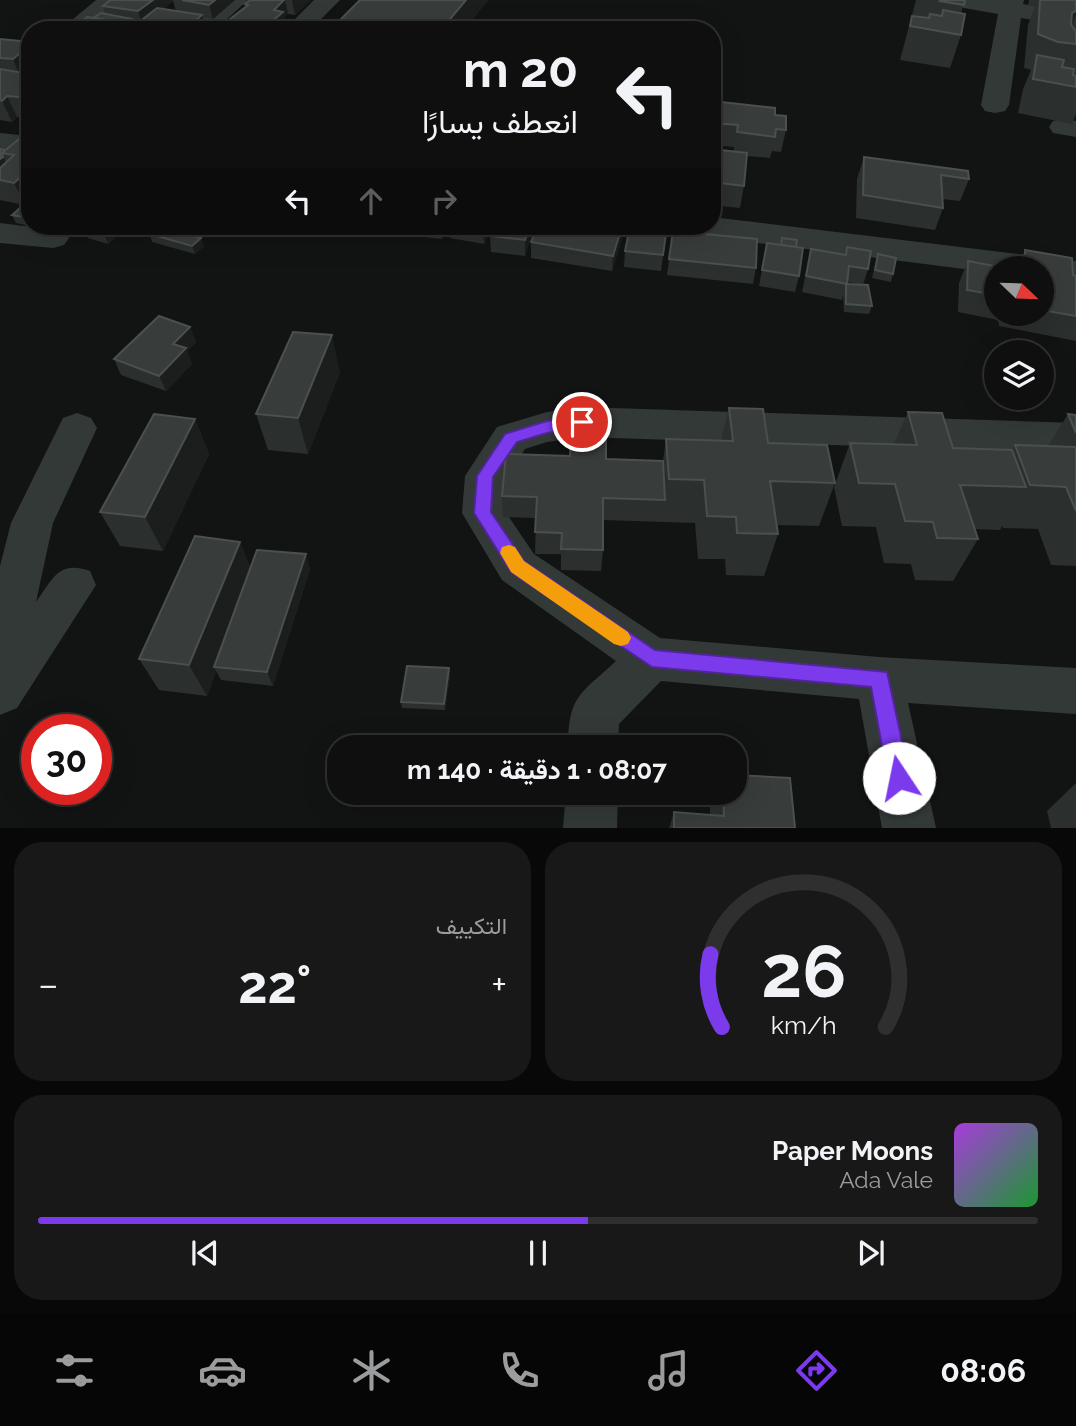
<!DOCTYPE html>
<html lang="ar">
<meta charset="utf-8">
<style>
:root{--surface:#0e0f0e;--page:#171817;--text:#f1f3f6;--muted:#9b9c9e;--line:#2e2f2e;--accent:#7c3aed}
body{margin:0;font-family:Raleway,Vazirmatn,sans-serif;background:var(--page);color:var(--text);direction:rtl;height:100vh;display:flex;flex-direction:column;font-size:26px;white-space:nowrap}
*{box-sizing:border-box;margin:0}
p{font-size:23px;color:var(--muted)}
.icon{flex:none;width:38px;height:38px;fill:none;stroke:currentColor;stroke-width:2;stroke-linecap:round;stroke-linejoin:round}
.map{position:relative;height:828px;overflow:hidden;direction:ltr}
.panel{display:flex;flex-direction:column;gap:14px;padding:14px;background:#080808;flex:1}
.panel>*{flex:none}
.top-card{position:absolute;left:21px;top:21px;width:700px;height:214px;border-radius:28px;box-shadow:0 7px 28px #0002,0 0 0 2px var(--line);direction:rtl;background:#0e0f0e;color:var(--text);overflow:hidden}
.needle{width:46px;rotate:113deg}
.fabs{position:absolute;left:984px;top:256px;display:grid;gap:14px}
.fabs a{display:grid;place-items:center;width:70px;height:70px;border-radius:50%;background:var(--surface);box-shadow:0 7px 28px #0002,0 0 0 2px var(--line);font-size:35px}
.speed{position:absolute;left:21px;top:714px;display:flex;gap:14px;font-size:35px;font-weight:700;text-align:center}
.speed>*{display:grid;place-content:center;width:91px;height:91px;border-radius:50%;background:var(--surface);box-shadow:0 7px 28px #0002,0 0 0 2px var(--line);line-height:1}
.speed .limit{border:10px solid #d22;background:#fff;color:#111}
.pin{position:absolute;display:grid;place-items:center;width:60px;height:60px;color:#fff;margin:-30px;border:4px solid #fff;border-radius:50%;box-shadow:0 2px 7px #0007}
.me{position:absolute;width:77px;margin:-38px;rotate:349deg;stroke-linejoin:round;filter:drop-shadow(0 0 5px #0008)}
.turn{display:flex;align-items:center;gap:24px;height:147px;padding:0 28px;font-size:32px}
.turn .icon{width:91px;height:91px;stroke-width:2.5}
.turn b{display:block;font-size:49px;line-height:60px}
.lanes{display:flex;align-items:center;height:66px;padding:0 28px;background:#0003;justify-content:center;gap:35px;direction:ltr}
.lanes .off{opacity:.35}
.big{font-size:52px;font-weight:700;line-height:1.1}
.panel .tile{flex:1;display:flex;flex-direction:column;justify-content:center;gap:10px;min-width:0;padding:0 24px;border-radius:28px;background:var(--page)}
.panel .dial{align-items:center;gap:0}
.dial svg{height:182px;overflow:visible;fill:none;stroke:var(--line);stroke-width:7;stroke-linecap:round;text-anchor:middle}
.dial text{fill:var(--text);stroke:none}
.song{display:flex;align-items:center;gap:21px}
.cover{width:84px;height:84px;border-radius:10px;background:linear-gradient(135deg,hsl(280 70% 55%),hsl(130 70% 35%))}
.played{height:7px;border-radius:4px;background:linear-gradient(90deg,var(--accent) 55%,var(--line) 55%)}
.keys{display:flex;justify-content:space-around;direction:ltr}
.heat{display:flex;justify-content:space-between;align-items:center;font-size:38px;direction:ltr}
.panel .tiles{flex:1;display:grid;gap:14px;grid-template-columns:1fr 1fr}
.tile:last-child{grid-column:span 2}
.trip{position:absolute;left:327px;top:735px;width:420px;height:70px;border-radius:28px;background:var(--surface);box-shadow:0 7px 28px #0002,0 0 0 2px var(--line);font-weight:700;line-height:70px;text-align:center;direction:rtl}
.dock{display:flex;height:112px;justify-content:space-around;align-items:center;background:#060606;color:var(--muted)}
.dock .icon{width:49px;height:49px}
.dock .selected{color:var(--accent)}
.dock b{font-size:32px;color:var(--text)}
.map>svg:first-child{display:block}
</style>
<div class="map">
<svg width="1076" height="828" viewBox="0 0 1076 828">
<rect width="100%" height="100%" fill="#121413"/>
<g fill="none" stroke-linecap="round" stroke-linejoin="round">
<g fill="#333937" fill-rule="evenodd">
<polygon points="96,0 123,0 88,30 60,30"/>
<polygon points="222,0 248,0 215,30 188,30"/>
<polygon points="314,0 340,0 310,30 284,30"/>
<polygon points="943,0 1024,0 1023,4 1076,13 1076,27 1021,18 1009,105 1005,111 995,113 985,111 981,105 998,14 947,5"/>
<polygon points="1063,119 1076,121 1076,137 1053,133 1049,127 1053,121"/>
<polygon points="0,133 30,136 30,154 0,151"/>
<polygon points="712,217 1076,261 1076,283 1041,278 1041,268 996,268 996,273 703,236 692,233 687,226 712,226"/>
<polygon points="0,223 64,231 69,238 64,245 53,248 0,243"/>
<path d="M582,407L1076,423V453L582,437L547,442L525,449L505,478L504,510L534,554L660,638L879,657L1076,668V714L908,703L936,828H882L859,699L661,681L619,724L618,747H568C569,694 580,695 616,661L502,580L462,513L465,476L497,427L547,412Z"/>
<path d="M77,413L91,418L97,428L53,523L36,602C53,579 58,560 90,571L96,585L17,708L0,715V566L11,523L63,418Z"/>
<polygon points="566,793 618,793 617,828 563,828"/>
</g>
</g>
<g fill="#2b2f2e" fill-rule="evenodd">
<path d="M110,0H235L213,19L203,17L206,30L139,27L138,25L134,24L135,27L133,28L93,18L105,14L103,6ZM173,1L176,11L163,9Z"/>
<polygon points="250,0 310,0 310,1 295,15 288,14 284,17 286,26 282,30 227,30 225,23 245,7 245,4"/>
<polygon points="360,0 488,0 464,30 341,30 339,21"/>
<polygon points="916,0 965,0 961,13 961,35 950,68 900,60"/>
<polygon points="1029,0 1076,0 1076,114 1072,124 1018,113 1023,89 1031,70 1024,68 1028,25 1035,7 1028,5"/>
<polygon points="0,39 22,72 30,74 30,119 17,117 12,122 0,120"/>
<polygon points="712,101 775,115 786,130 781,152 772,151 770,158 747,156 744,186 740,208 712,205 712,149 734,152 734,147 712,145"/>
<polygon points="30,130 30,226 16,223 12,215 24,205 0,200 0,149 5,150"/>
<polygon points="864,157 969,179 960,201 942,199 943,208 935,230 856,218 857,179"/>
<polygon points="31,226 47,226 44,228"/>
<polygon points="71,226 128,226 108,244 88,238 84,229"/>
<polygon points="366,226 390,226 385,232 366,228"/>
<polygon points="397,226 447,226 442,239 398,234"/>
<polygon points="449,226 534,226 525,256 491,252 490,236 493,227 484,244 450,238"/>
<polygon points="667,227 661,271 624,267 625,251"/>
<polygon points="673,231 756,268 753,284 667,275"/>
<polygon points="150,234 204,246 195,254 152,242"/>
<polygon points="782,238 796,247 799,276 795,292 759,286 767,243 780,245"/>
<polygon points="622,239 612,271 531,258 531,242"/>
<polygon points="847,247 868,269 863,285 847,282 847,284 872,306 869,314 844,312 843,295 842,300 802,292 811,249 845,255"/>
<polygon points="1025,250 1073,275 1076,276 1076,341 999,326 998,320 958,312 959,283 968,261 996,268 996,313 1041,313 1041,268 1016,268"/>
<polygon points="878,254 893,274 891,282 872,278"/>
<polygon points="190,327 196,342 187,351 192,364 166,391 121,375 114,359"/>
<polygon points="340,372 308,454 268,450 256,414"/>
<polygon points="729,408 768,443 835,483 819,526 776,525 778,534 764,576 726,575 725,559 698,559 695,523 603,520 603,550 601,571 561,570 561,554 535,554 536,518 503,517 502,496 606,459 663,461 666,439 721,440"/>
<polygon points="908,412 953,448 1012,450 1015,445 1048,446 1068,414 1076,415 1076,566 1051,565 1038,529 1003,528 1002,526 1000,530 975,529 978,539 953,581 915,580 911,564 884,563 876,527 842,526 834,487 850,443 894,444"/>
<polygon points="195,419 209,454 163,551 120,546 100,512"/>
<polygon points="251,568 310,569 273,686 221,680 216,671 207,696 159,690 139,659"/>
<polygon points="450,675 445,710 402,708 401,702"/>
<polygon points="1076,783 1076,828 1051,828 1047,811"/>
<polygon points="715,793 735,793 795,828 669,828 674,812 710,815 710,808"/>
</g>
<g fill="#1c1e1d">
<polygon points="153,0 173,0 173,1 143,25 138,11"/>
<polygon points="215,0 235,0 213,19 209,5"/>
<polygon points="285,0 288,14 284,17 286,26 282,30 262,30 274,10"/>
<polygon points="293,0 310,0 310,1 295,15 292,1"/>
<polygon points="466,0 488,0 464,30 441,30"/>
<polygon points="1076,11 1076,15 1064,43 1072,13"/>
<polygon points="202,15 206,30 185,30"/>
<polygon points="132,19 135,27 133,28 134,30 119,30"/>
<polygon points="30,45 30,65 19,74 13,59"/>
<polygon points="7,96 17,117 12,122 2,101"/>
<polygon points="3,157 11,172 0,180 0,159"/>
<polygon points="30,169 30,201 25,205 14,183"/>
<polygon points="105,226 128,226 108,244 102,228"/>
<polygon points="384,226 390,226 385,232"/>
<polygon points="440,226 447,226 442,239"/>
<polygon points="485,226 494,226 484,244 483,229"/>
<polygon points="530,226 534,226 525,256 525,240"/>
<polygon points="623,226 622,239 612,271 613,256"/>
<polygon points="201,238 204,246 195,254 192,246"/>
<polygon points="190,327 196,342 187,351 192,364 166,391 159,376 173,344"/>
<polygon points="332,335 340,372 308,454 298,418"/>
<polygon points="195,419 209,454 163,551 145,517"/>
<polygon points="240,542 254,575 214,667 216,671 207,696 189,665"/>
<polygon points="306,554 310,569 273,686 267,672"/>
<polygon points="449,668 450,675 445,710 444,704"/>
</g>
<g fill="#383d3b" stroke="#49504d" stroke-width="2">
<polygon points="110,0 153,0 138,11 103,6"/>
<polygon points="182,0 215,0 209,5"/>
<polygon points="250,0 284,0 274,10 283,12 262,30 225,23 248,5 245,4"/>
<polygon points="360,0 466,0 441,30 393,30 339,21"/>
<polygon points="941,0 965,0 964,5 940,1"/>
<polygon points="1040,0 1076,0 1076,11 1072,13 1071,25 1076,31 1076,44 1058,42 1038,34"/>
<polygon points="157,8 202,15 185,30 135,30 143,24 138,23"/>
<polygon points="943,10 965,14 961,35 910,26 912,16 929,18 930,14 942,16"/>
<polygon points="101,13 132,19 126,24 93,18"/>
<polygon points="87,17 132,24 125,30 71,30"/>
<polygon points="0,39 30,42 30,45 13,59 0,58"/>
<polygon points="1037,55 1064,60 1062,67 1074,69 1073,75 1076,76 1076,87 1033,79"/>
<polygon points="0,69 30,74 30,98 7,96 2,101 0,100"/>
<polygon points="712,101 775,108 775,115 786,116 786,130 776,129 775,137 737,132 738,125 712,123"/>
<polygon points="30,130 30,169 14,183 0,180 0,168 14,155 2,153"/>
<polygon points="0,149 5,150 2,153 3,157 0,159"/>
<polygon points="712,149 747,153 744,186 712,182"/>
<polygon points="864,157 968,171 969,179 941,175 943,208 863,195"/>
<polygon points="30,199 30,218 12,215"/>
<polygon points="158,226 201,238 192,246 150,234"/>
<polygon points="468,226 485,226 483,229"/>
<polygon points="494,226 530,226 525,240 490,236"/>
<polygon points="538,226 622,226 613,256 531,242"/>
<polygon points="630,226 653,226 667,227 663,255 625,251"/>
<polygon points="673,231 757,239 756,268 669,259"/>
<polygon points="782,238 797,240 796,247 781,245"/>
<polygon points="767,243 803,248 799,276 762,270"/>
<polygon points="847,247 871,251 868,269 849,266 847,284 806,276 811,249 846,255"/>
<polygon points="1025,250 1072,258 1073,275 1076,276 1076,316 1041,310 1041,268 1025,268"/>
<polygon points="878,254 896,258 893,274 875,270"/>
<polygon points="968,261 1005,268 996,268 996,295 967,290"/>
<polygon points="846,284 868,285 872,306 846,304"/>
<polygon points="159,316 190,327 173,344 186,348 159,376 114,359"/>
<polygon points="293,332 332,335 298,418 256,414"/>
<polygon points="729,408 763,409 768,443 827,445 835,483 770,481 778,534 737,533 736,517 707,516 704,480 669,479 666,439 733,441"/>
<polygon points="908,412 942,413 953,448 1012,450 1026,487 960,485 978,539 937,538 933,522 905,521 895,484 859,483 850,443 917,445"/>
<polygon points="154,414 195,419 145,517 100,512"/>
<polygon points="1068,414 1076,415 1076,433"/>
<polygon points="571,424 606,425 606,459 663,461 665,500 603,498 603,550 561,549 562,533 535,532 537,497 502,496 506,454 570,456"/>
<polygon points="1015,445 1076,447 1076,511 1066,487 1030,485"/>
<polygon points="195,536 240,542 189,665 139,659"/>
<polygon points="257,550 306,554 267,672 214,667"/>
<polygon points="407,666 449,668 444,704 401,702"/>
<polygon points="735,775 790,778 795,828 674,828 674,812 724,816 723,793 735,793"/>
</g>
<polygon fill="#7c3aed" stroke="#51269a" stroke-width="2" points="582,416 587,418 590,422 587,427 547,433 517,442 493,477 491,512 524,561 655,650 887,672 910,778 907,786 899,789 892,786 888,778 871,687 652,667 511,572 474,513 477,476 505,434 547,421"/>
<polygon fill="#f59e0b" points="509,545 515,547 524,561 628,632 631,638 628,644 621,646 614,644 511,572 500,553 502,547"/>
</svg>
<div class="fabs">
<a><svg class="needle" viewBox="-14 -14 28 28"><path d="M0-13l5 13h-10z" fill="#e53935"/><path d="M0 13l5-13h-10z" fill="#9b9c9e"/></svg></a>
<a><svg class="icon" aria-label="layers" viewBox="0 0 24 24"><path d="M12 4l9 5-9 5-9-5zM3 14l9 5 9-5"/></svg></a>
</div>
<div class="speed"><div class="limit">30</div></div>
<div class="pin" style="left:582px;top:422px;background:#d93025"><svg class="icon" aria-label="arrive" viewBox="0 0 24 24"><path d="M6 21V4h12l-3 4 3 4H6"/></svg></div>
<svg class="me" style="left:899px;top:778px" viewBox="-20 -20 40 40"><circle r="19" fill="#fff"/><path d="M0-13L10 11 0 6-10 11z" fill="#7c3aed"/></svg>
<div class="trip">08:07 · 1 دقيقة · 140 m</div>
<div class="top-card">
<div class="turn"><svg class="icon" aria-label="left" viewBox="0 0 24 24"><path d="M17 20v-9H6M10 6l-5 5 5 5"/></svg><div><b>20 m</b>انعطف يسارًا</div></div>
<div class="lanes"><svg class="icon" aria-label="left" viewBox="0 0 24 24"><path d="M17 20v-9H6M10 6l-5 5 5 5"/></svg><svg class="icon off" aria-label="ahead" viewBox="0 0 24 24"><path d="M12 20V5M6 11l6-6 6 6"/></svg><svg class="icon off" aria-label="right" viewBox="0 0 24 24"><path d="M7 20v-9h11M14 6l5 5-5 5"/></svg></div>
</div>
</div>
<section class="panel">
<div class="tiles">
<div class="tile dial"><svg viewBox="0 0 100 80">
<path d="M14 69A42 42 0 1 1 86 69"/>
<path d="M14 69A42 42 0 0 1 9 37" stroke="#7c3aed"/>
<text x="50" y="56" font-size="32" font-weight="700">26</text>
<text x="50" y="72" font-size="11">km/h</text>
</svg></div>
<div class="tile"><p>التكييف</p>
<div class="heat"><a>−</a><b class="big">22°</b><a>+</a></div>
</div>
<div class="tile">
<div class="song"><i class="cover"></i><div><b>Paper Moons</b><p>Ada Vale</p></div></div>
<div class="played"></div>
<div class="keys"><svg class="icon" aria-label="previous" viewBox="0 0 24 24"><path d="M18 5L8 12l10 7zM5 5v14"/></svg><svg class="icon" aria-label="pause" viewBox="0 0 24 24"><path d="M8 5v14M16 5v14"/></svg><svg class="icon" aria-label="next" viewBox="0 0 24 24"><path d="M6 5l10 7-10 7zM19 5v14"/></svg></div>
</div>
</div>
</section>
<nav class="dock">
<b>08:06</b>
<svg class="icon selected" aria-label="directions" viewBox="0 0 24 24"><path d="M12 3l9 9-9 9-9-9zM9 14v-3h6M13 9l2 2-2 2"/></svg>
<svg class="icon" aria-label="music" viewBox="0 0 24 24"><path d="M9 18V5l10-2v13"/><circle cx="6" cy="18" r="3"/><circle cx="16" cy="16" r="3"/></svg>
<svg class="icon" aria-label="phone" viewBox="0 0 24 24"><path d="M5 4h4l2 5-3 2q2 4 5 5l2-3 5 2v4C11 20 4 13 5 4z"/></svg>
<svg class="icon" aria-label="climate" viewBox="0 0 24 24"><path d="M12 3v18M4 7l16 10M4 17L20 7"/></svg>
<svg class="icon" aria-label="car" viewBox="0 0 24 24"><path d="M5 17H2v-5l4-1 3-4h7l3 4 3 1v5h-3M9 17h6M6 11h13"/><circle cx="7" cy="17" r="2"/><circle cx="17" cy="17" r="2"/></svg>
<svg class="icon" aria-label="filters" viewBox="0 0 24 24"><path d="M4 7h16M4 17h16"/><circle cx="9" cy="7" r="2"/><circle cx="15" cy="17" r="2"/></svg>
</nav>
